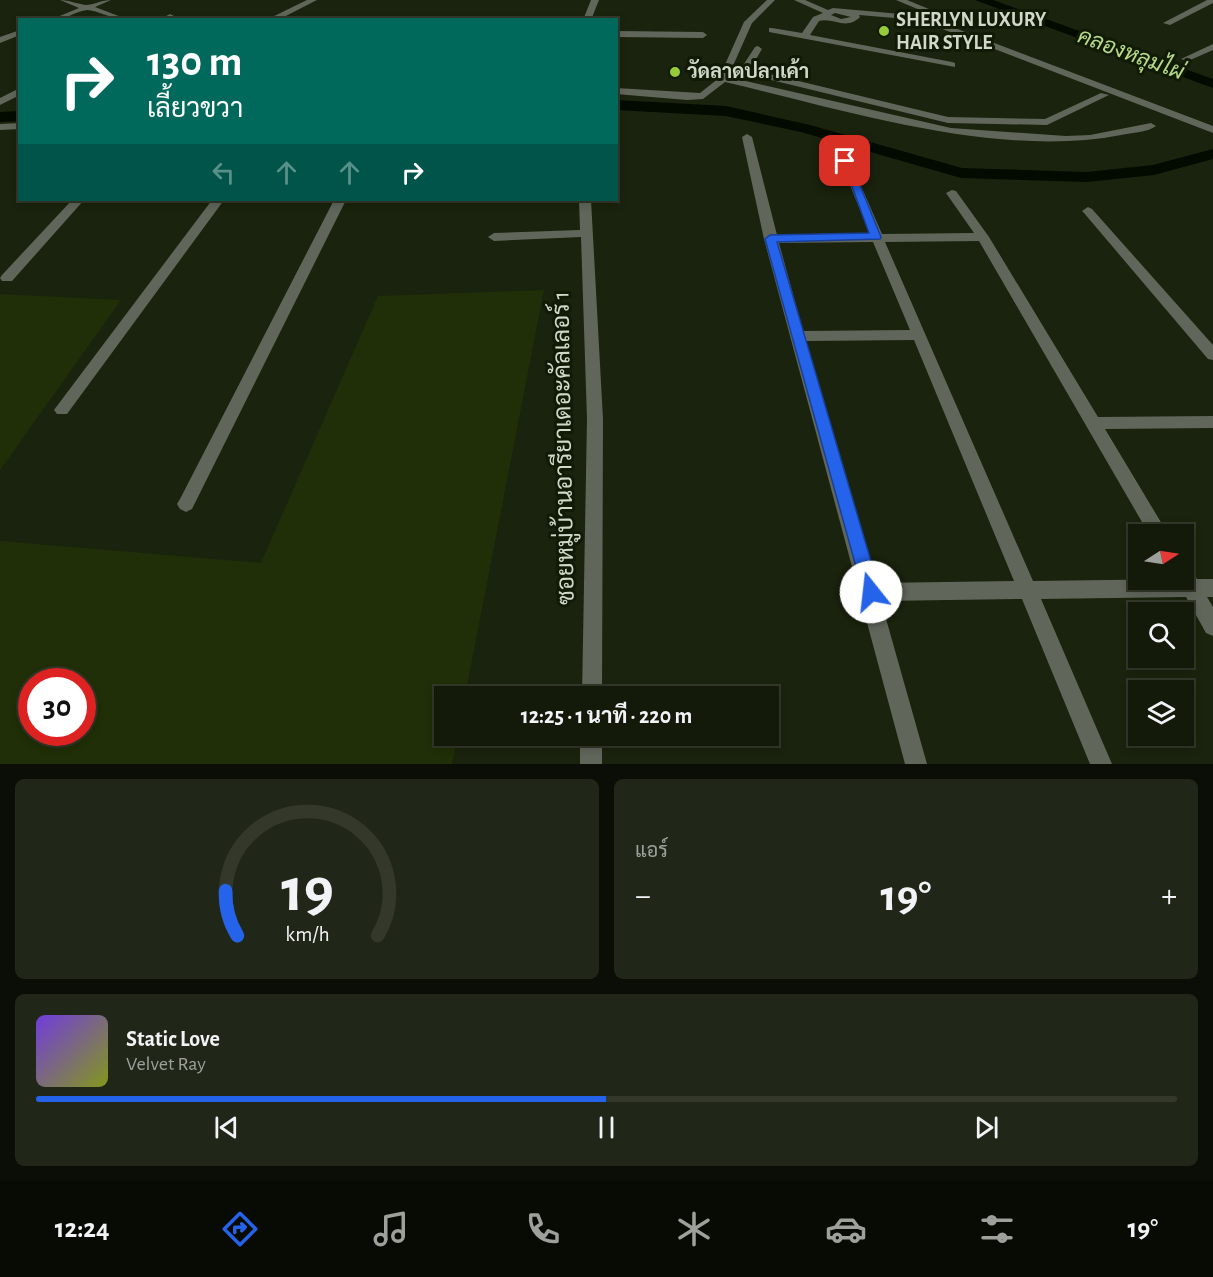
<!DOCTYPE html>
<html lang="th">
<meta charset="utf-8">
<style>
:root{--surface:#141a0a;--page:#212718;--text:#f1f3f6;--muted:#9da19c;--line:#33382b;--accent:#2563eb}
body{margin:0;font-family:"Alegreya Sans",Sarabun,sans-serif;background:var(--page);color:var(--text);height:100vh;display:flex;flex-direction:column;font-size:22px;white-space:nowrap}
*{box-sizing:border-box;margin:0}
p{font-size:20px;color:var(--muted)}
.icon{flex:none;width:33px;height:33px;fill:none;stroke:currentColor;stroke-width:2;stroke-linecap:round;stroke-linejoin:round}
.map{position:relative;height:764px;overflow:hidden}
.drawer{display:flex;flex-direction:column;gap:15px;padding:15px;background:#0b0e06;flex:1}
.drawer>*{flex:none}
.banner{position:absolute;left:18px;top:18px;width:600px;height:183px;border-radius:0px;box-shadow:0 3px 9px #0003,0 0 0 2px var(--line);background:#00695c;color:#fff;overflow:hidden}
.needle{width:39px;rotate:78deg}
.tools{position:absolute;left:1128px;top:524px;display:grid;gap:12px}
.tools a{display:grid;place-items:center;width:66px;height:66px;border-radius:0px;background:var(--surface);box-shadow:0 3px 9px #0003,0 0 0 2px var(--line);font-size:30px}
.speed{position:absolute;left:18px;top:668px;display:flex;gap:12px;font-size:30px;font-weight:700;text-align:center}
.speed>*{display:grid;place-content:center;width:78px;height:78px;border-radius:50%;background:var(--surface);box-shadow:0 3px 9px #0003,0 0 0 2px var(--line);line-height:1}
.speed .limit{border:9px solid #d22;background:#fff;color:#111}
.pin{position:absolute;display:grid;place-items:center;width:51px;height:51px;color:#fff;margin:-26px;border-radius:12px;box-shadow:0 3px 9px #0006}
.me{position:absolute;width:66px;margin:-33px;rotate:344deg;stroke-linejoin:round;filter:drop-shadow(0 0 4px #0008)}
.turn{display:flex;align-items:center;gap:21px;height:126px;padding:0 30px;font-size:27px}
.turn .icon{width:78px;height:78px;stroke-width:2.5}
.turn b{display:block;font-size:42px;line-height:51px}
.lanes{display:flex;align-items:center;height:57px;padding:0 30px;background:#0003;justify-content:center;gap:30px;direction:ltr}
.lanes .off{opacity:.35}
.big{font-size:45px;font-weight:700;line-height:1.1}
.drawer .card{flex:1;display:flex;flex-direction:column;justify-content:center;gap:9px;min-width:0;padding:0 21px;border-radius:9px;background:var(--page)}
.drawer .dial{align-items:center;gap:0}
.dial svg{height:156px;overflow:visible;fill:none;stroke:var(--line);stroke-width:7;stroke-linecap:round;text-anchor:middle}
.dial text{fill:var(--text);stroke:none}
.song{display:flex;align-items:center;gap:18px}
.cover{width:72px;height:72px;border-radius:9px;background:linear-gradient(135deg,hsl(260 70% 55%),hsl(70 70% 35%))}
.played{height:6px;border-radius:3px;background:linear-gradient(90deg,var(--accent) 50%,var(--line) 50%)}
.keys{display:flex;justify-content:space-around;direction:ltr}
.heat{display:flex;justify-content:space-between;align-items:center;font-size:33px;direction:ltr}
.drawer .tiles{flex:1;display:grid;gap:15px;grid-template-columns:1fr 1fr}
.card:last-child{grid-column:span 2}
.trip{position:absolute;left:434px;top:686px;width:345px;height:60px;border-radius:0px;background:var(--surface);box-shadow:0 3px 9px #0003,0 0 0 2px var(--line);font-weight:700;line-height:60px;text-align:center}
.dock{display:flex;height:96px;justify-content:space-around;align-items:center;background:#080a04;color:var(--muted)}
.dock .icon{width:42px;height:42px}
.dock .active{color:var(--accent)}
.dock b{font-size:27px;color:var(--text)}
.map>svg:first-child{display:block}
</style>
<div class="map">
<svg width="1213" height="764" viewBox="0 0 1213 764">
<rect width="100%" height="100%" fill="#1a230d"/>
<g fill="#202f07" fill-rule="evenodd">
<path d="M544,290L465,696H444V735H458L452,764H0V541L261,563L378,296ZM32,681H82V732H32Z"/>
<polygon points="0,294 121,300 0,470"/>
</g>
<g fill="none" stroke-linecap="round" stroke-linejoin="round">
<g fill="#030a00" fill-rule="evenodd">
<polygon points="975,0 993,0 1213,79 1213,88"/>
<polygon points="616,100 726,106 810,125 962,168 1087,172 1153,165 1213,149 1213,159 1154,175 1087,182 961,178 801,132 726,116 616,110"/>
<polygon points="20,111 20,121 0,122 0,112"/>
</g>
<g fill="#61665b" fill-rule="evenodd">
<path d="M60,0C69,0 77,4 86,5C93,5 102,0 111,0L95,7L129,20C113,20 97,10 87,10C76,11 66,20 50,20L79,8Z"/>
<polygon points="307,0 317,0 278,20 266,20"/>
<polygon points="591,0 599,0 591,20 583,20"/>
<path d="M767,0H775L752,23L728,77L951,128L1066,136L1090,135L1151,123L1156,126C1148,132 1132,133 1121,135C998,159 846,110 725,82L703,99L687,100L616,94V88L700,93L719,78L744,22Z"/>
<path d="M794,0H805L828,10L833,8L923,16L1213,126V133L919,20L859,15L860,17C846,31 834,17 819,21L810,35L952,62L955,63V67L769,32V28H772L802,33L813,17L823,13ZM835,13L851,17L841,19L831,15Z"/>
<polygon points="896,0 907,0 941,14 934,16"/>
<polygon points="1207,0 1213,0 1213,3 1170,25 1163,23"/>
<polygon points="170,14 174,16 170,20 159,20"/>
<polygon points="20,30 20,35 0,43 0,37"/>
<polygon points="616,31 703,32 707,35 703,38 616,37"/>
<polygon points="1213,44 1213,50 1188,61 1181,59"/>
<polygon points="758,46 762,49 752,66 761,72 948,117 1045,119 1101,93 1109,95 1047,125 948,123 755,76 742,67 755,47"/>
<polygon points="20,88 20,95 0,105 0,98"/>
<polygon points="20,123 20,129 0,130 0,124"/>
<path d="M747,134L752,137L777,235L870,234L840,161L845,158L850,161L882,234L974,233L946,193L952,190L956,191L989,237L1098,417L1213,416V428L1105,429L1168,534H1149L979,241L885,242L1033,581L1184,579V566L1191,569L1197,579H1213V597H1207L1213,607V636L1206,633L1186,597L1041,599L1112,764H1090L1022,599L881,601L927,764H905L764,239L742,137ZM873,242L910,330L803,331L779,243ZM914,340L1014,581L876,583L806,341Z"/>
<polygon points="72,200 84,200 12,281 2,281 0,278 2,275"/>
<polygon points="212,200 224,200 67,414 57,414 54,410 57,406"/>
<polygon points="334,200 346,200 192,509 186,512 180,509 177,504 180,499"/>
<polygon points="579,200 591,200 603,419 602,696 582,696 587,419 581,237 494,241 488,237 494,233 580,230"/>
<polygon points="1088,207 1092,209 1213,345 1213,360 1208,359 1084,213 1082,211"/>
<rect x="580" y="735" width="22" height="29"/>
</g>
</g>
<polygon fill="#2563eb" stroke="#184099" stroke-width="1.5" points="842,159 850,161 881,237 880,239 777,242 880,592 877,598 871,601 865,598 863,592 765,239 770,235 869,233"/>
<g fill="#96cc39" stroke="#111a05" stroke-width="2">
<circle cx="884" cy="31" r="6"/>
<circle cx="675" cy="72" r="6"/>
</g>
<g text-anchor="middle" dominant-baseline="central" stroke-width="6" stroke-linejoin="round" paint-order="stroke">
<g font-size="20" font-weight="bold" fill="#d1d8ca" stroke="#111a05" text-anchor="start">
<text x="896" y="20">SHERLYN LUXURY<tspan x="896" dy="23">HAIR STYLE</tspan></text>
<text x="687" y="72">วัดลาดปลาเค้า</text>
</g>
<g font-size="22" font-style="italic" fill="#b6da85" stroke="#111a05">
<text transform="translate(1131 54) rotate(20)">คลองหลุมไผ่</text>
</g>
<g font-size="24" fill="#d1d8ca" stroke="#111a05">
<text transform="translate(564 448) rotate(-91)">ซอยหมู่บ้านอารียาเดอะคัลเลอร์ 1</text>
</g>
</g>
</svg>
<div class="tools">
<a><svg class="needle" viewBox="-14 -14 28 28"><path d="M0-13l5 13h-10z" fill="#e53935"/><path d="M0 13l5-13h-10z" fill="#9da19c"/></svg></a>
<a><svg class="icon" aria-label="search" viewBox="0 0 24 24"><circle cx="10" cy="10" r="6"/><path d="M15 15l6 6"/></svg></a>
<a><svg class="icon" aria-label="layers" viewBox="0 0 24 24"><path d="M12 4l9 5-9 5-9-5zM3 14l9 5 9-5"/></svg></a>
</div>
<div class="speed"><div class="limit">30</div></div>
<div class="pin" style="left:845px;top:161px;background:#d93025"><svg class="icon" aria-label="arrive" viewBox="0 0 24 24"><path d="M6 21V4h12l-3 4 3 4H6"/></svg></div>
<svg class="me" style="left:871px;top:592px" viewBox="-20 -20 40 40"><circle r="19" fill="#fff"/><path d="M0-13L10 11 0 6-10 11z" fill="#2563eb"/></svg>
<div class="trip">12:25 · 1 นาที · 220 m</div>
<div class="banner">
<div class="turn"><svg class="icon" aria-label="right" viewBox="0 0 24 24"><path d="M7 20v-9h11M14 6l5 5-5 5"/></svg><div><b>130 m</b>เลี้ยวขวา</div></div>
<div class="lanes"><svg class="icon off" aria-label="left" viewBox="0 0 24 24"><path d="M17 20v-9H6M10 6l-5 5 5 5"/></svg><svg class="icon off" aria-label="ahead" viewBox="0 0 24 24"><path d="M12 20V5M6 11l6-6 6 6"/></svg><svg class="icon off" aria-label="ahead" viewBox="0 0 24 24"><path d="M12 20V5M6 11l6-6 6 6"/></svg><svg class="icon" aria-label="right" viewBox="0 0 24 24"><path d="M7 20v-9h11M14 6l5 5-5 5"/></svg></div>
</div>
</div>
<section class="drawer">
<div class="tiles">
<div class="card dial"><svg viewBox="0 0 100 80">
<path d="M14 69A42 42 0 1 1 86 69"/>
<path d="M14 69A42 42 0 0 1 8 46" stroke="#2563eb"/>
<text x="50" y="56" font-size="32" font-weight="700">19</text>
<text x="50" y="72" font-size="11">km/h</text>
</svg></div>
<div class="card"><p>แอร์</p>
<div class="heat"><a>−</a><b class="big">19°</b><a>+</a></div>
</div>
<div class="card">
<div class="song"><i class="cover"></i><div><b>Static Love</b><p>Velvet Ray</p></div></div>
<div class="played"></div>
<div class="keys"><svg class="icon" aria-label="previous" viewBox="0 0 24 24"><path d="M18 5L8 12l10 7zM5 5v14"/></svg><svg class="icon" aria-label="pause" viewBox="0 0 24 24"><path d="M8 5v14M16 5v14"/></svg><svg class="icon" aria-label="next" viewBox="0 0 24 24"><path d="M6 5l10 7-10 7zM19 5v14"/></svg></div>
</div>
</div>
</section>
<nav class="dock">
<b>12:24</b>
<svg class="icon active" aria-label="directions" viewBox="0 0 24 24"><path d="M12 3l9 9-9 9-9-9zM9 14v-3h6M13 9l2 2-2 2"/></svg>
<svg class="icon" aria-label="music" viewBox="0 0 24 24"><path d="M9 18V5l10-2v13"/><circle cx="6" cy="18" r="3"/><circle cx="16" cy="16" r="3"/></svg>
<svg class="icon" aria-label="phone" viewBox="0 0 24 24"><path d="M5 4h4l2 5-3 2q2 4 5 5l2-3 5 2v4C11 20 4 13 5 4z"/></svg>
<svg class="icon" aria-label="climate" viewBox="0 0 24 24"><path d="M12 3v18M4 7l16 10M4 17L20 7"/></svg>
<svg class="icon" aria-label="car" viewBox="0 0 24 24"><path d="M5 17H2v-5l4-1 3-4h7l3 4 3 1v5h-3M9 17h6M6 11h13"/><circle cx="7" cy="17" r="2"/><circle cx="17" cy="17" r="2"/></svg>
<svg class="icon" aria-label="filters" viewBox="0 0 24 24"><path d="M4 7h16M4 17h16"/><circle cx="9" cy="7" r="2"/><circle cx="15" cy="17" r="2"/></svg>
<b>19°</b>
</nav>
